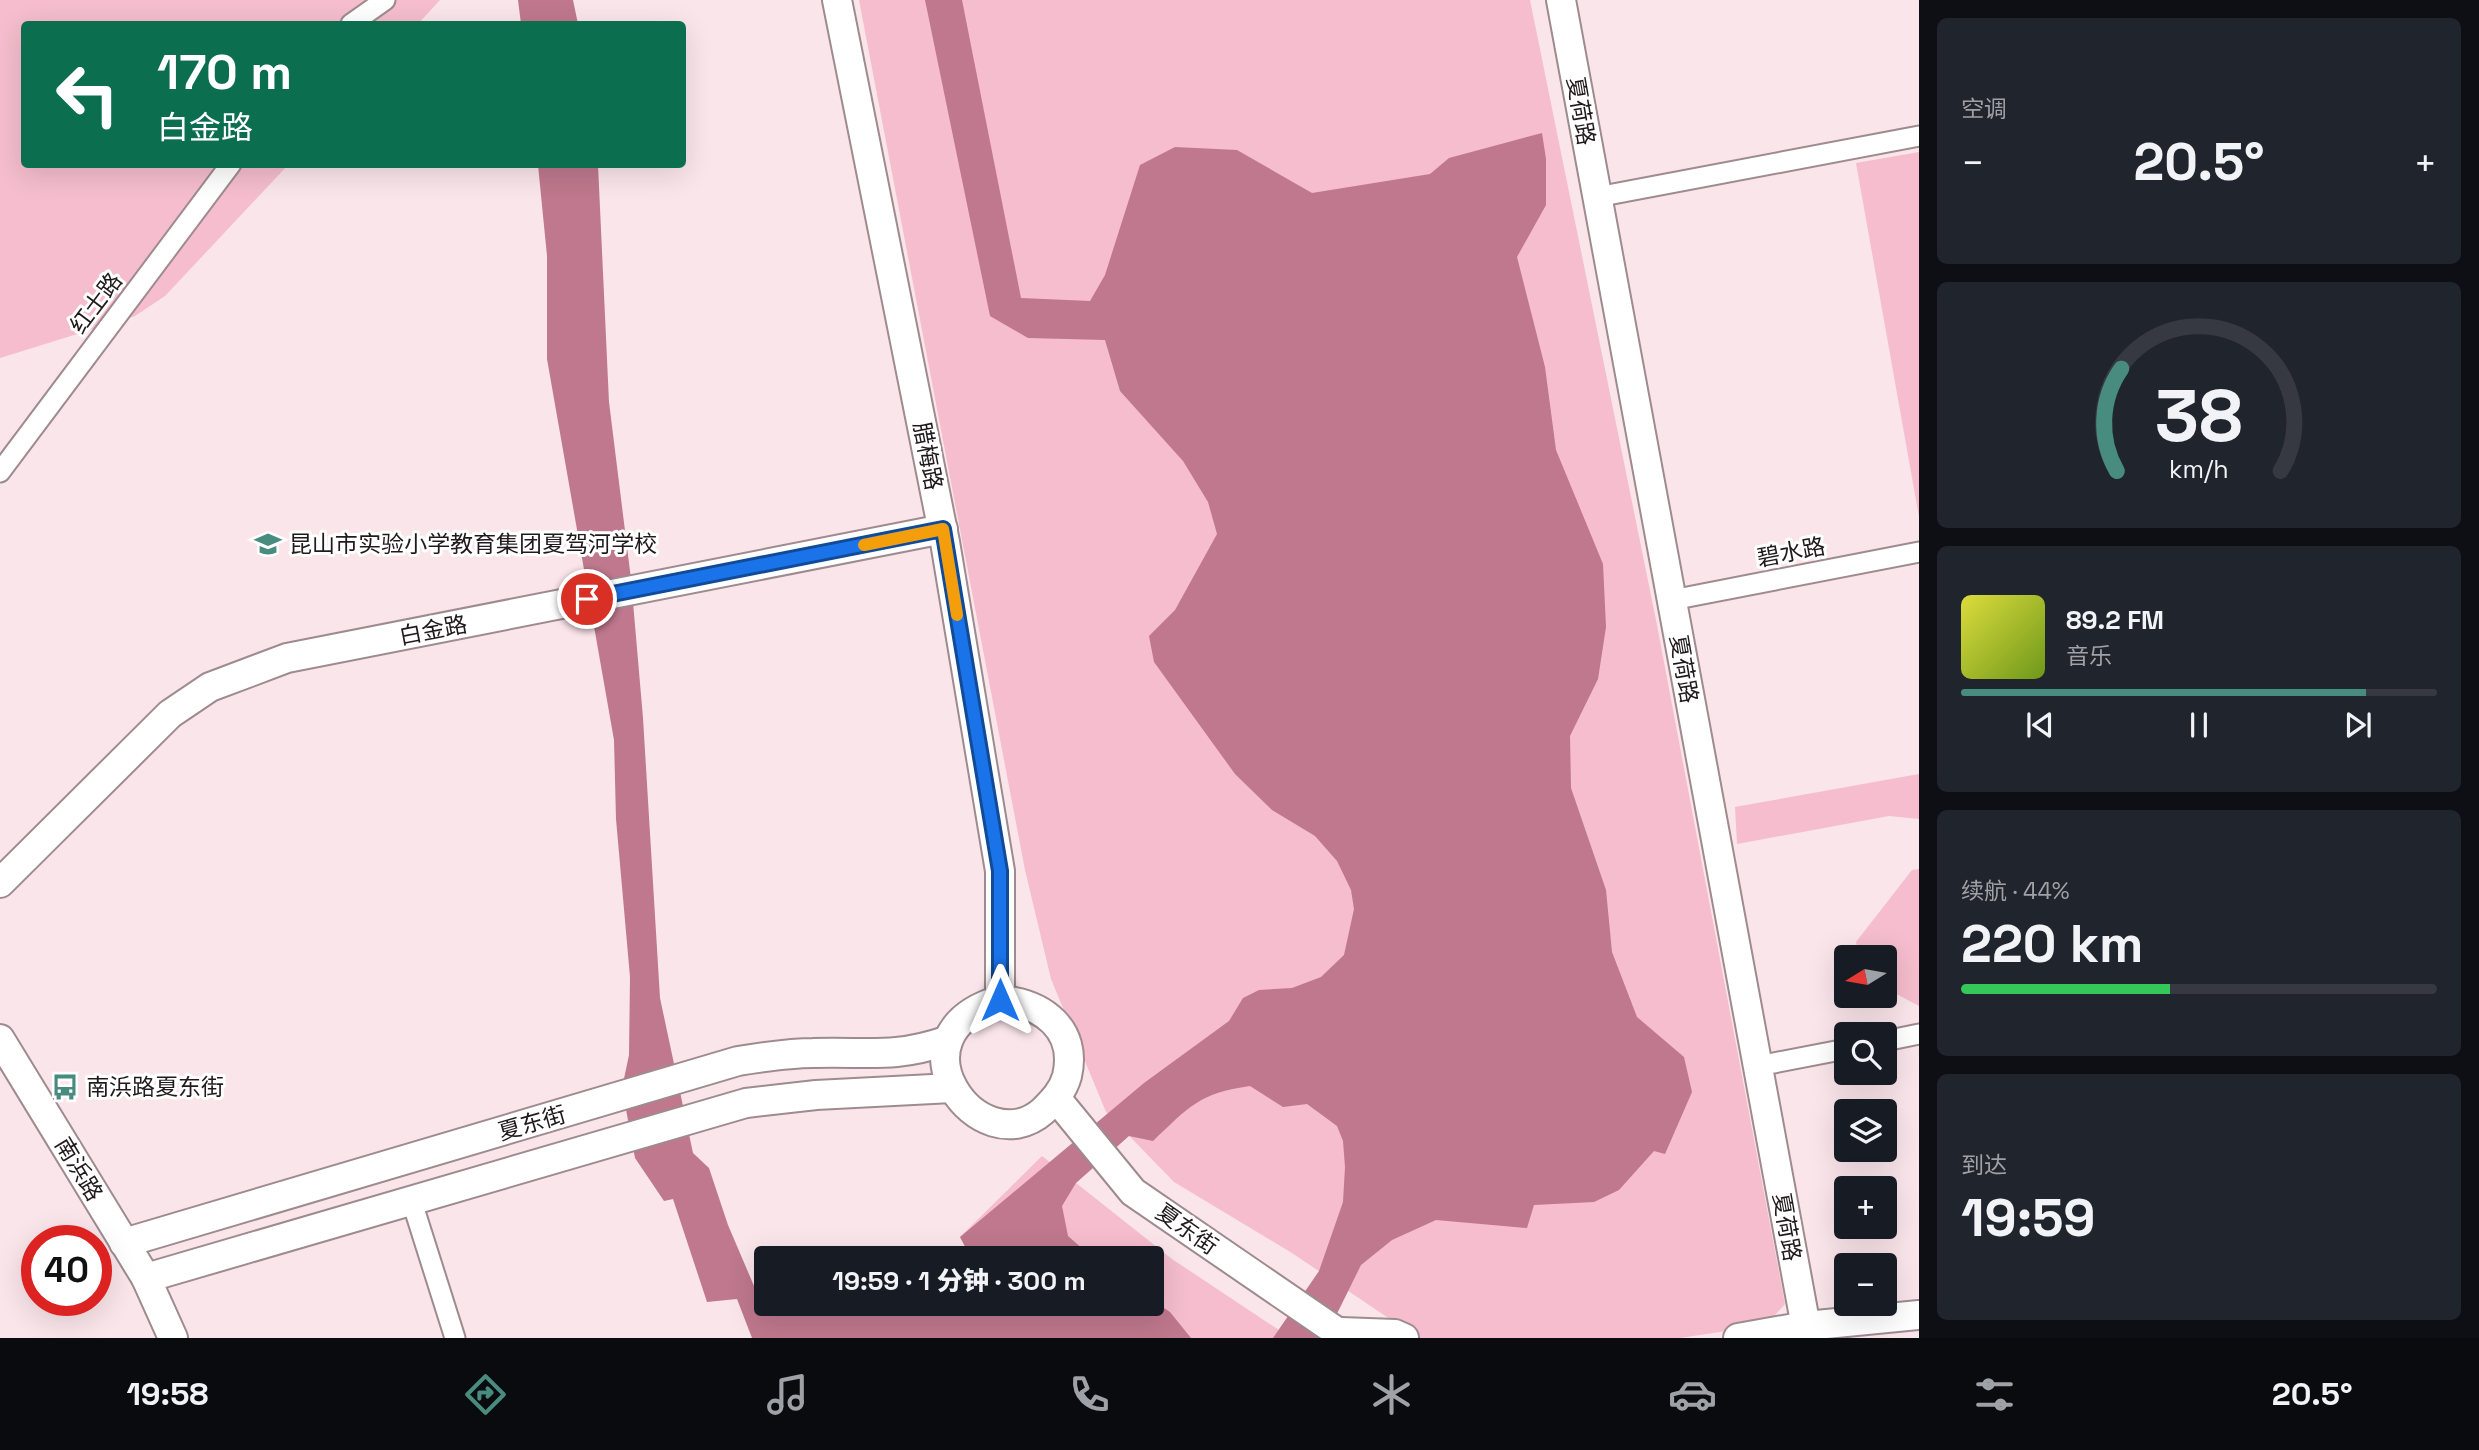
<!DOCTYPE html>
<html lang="zh">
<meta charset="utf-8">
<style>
:root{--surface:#171b24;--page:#20242c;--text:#f1f3f6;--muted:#9ea1a6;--line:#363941;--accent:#488c80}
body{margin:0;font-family:"Space Grotesk","Noto Sans SC",sans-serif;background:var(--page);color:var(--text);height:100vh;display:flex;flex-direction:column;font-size:26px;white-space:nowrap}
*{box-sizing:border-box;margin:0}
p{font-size:23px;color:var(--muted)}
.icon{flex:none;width:38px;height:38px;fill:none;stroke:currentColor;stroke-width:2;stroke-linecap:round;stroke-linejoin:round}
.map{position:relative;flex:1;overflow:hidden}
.sheet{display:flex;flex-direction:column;gap:18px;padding:18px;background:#0d0f14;width:560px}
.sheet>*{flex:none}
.guide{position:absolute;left:21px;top:21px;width:665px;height:147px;border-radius:7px;box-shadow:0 7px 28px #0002;background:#0b6e4f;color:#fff;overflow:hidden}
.needle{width:46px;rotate:259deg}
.buttons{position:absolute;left:1834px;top:945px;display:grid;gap:14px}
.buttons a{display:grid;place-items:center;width:63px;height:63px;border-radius:7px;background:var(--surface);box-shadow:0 7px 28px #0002;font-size:35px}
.speed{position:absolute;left:21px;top:1225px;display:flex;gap:14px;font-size:35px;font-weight:700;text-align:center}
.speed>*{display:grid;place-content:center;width:91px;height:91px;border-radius:50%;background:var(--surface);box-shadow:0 7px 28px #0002;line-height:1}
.speed .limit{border:10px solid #d22;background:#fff;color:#111}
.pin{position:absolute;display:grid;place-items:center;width:60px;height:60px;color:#fff;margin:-30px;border:4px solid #fff;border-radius:50%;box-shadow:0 2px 7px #0007}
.me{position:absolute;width:77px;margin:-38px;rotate:0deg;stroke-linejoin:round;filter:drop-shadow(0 0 5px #0008)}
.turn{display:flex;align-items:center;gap:24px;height:147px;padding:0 21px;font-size:32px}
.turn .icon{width:91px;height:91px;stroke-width:2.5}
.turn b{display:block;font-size:49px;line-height:60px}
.big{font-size:52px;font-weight:800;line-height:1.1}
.sheet .tile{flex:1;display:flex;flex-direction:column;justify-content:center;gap:10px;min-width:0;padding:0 24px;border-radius:10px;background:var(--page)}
.sheet .dial{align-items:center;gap:0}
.dial svg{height:182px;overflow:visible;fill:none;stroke:var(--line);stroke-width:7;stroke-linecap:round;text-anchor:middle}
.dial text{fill:var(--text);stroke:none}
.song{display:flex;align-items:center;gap:21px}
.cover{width:84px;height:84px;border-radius:10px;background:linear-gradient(135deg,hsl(60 70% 55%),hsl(80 70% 35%))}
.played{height:7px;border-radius:4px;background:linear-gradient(90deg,var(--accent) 85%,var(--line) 85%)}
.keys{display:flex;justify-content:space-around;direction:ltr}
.heat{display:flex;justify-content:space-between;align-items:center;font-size:38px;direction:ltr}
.charge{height:10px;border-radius:5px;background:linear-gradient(90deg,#34c759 44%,var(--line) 0)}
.trip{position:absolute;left:754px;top:1246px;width:410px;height:70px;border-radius:7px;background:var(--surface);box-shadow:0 7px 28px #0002;font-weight:800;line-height:70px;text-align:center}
.tabs{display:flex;height:112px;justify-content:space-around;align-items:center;background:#090b0e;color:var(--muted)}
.tabs .icon{width:49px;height:49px}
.tabs .current{color:var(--accent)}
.tabs b{font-size:32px;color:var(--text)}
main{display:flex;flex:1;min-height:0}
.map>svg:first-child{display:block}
</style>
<main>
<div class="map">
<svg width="1919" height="1338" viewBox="0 0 1919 1338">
<rect width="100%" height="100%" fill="#fae5ea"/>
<g fill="#f5bdcd">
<polygon points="0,0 440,0 418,24 24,24 24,164 288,165 165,296 135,316 0,358"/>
<polygon points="859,0 1530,0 1657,625 1785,1304 1766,1325 1680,1338 1418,1338 1292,1253 1174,1182 1106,1112 1051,979 1025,870"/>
<polygon points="1919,152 1919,517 1856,163"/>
<polygon points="1919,774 1919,819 1889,816 1737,844 1735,807"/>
<polygon points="1919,869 1919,1006 1885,988 1885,957 1859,957 1856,942 1912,870"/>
<polygon points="1042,1156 1172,1259 1291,1338 787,1338 782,1320 836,1304 1152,1304 1152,1258 971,1258 960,1237"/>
</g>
<g fill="#bf788d">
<polygon points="518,0 573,0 578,24 521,24"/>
<path d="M925,0H962L1021,298L1090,301L1105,275L1140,165L1175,147L1237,150L1312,193L1430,174L1449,158L1542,133L1546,159V205L1517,257L1545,367L1556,450L1603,564L1606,627L1598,679L1570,736L1571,788L1606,890L1612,952L1637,1017L1684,1057L1692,1092L1665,1154L1654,1151L1619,1190L1594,1202L1534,1205L1527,1228L1436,1220L1392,1240L1361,1265L1325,1338H1273L1319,1271L1343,1202L1345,1167L1343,1141L1337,1126L1307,1104L1283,1107L1250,1086C1199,1093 1189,1107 1153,1141L1129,1136L1076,1183L1062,1206L1068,1236L1093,1258H971L960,1237L1144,1083L1229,1021L1243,998L1259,990L1292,988L1321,977L1344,955L1354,909L1351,890L1337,861L1315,836L1272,810L1235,774L1154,662L1149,636L1175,610L1217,534L1208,502L1183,461L1120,391L1105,340L1028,338L990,316Z"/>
<polygon points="538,165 598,165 609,402 631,579 643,718 660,998 693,1153 709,1168 728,1225 757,1293 766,1297 766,1304 782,1304 804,1313 836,1304 1152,1304 1152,1300 1170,1312 1191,1338 752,1338 737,1299 707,1302 673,1199 664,1201 635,1158 622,1088 629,1055 630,977 616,819 614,740 547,359 547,256"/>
</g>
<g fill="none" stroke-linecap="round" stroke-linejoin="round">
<g stroke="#9e8b90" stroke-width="23">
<g id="street">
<polyline points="351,24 385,0"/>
<polyline points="1597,197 1919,136"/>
<polyline points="0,472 231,164"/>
<polyline points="1672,600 1919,552"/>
<polyline points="1885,1041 1919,1034"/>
<polyline points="1758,1066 1846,1049"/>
<polyline points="412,1202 455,1338"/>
</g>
</g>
<g stroke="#9e8b90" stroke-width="32">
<g id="secondary">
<polyline points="837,0 945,542 1000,871 1000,1000"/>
<polyline points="1561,0 1808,1338"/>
<polyline points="0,883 170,714 210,687 287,658 943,529"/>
<path d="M1000,1000C1042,1003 1078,1029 1067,1076C1063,1091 1053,1101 1043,1111C980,1166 883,1035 1000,1000Z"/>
<polyline points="0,1039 146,1278 173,1338"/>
<polyline points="1056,1098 1133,1192 1346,1338"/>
<path d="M124,1243L738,1061C763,1057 788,1053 813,1053C866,1051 893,1059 946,1041"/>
<polyline points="146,1278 746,1103 816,1095 952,1088"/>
<polyline points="1341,1332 1395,1334 1404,1338"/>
<polyline points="1738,1338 1806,1326 1919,1315"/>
</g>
</g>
<use href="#street" stroke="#fff" stroke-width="19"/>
<use href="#secondary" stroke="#fff" stroke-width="28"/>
</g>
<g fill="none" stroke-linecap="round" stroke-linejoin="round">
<g stroke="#114b97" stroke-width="18">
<polyline id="route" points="587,599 943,529 1000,871 1000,1000"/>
</g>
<use href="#route" stroke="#1a73e8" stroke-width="12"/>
<polyline stroke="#f59e0b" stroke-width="12" points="864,545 943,529 957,615"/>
</g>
<defs>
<g id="school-bare" transform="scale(2.1)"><path d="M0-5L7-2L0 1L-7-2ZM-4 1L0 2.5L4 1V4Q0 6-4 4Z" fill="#488c80" stroke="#fff" stroke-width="2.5" paint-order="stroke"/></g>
<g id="bus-bare" transform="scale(2.1)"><path d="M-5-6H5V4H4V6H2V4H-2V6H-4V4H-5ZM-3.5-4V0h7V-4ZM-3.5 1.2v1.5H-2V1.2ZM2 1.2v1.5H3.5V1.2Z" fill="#488c80" stroke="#fff" stroke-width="2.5" paint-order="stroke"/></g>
</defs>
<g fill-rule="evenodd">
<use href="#school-bare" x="268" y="544"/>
<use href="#bus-bare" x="65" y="1087"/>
</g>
<g text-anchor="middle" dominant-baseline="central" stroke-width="6" stroke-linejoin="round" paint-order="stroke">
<g font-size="23" fill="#211a1c" stroke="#fff">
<text transform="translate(1581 111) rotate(80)">夏荷路</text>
<text transform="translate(96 303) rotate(-53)">红士路</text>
<text transform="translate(928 456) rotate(79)">腊梅路</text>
<text transform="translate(1791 552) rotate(-11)">碧水路</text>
<text transform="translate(433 630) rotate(-11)">白金路</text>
<text transform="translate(1684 669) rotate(80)">夏荷路</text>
<text transform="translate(532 1123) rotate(-16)">夏东街</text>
<text transform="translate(79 1169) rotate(59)">南浜路</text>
<text transform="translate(1787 1227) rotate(80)">夏荷路</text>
<text transform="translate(1187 1229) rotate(35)">夏东街</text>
</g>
<g font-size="23" fill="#211a1c" stroke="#fff" text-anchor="start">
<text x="289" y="544">昆山市实验小学教育集团夏驾河学校</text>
<text x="86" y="1087">南浜路夏东街</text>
</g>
</g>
</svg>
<div class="buttons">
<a><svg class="needle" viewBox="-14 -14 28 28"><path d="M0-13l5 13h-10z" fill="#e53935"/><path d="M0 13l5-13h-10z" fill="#9ea1a6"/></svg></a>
<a><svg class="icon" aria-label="search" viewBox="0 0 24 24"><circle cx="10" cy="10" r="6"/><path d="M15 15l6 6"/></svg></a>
<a><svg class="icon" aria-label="layers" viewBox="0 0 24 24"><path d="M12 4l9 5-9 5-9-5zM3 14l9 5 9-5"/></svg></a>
<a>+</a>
<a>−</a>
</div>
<div class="speed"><div class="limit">40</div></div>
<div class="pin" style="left:587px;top:599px;background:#d93025"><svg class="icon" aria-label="arrive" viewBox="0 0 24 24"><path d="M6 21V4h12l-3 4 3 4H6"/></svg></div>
<svg class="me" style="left:1000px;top:1000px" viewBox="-20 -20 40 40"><path d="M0-17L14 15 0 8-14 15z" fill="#1a73e8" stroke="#fff" stroke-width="4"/></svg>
<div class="trip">19:59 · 1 分钟 · 300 m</div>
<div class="guide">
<div class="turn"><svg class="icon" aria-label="left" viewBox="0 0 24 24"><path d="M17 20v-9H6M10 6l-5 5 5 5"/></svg><div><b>170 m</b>白金路</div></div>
</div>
</div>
<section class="sheet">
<div class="tile"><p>空调</p>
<div class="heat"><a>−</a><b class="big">20.5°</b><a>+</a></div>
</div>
<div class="tile dial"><svg viewBox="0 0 100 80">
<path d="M14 69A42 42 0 1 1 86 69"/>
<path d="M14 69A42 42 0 0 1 16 24" stroke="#488c80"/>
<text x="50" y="56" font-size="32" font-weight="700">38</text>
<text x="50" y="72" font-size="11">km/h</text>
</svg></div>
<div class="tile">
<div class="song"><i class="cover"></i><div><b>89.2 FM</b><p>音乐</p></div></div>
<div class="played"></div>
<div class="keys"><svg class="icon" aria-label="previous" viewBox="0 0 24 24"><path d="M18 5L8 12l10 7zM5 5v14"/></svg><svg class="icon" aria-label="pause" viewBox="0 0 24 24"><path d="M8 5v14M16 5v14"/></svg><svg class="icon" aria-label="next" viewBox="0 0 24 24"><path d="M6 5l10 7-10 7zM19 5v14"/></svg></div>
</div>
<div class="tile"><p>续航 · 44%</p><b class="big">220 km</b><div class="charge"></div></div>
<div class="tile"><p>到达</p><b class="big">19:59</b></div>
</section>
</main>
<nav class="tabs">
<b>19:58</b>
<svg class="icon current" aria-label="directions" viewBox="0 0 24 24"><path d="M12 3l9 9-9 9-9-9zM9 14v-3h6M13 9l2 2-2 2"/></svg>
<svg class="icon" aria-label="music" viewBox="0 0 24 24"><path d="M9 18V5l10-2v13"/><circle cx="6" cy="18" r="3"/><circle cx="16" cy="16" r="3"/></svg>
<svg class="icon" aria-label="phone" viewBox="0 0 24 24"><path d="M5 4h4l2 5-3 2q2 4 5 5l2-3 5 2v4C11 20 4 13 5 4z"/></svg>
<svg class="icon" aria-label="climate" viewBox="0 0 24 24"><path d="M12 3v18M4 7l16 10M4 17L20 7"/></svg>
<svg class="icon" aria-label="car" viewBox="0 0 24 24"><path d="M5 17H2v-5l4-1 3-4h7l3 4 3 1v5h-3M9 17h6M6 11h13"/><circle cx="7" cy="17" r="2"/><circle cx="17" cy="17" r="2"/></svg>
<svg class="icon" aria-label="filters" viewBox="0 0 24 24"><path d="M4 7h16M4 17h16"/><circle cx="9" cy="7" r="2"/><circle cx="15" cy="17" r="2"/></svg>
<b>20.5°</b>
</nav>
